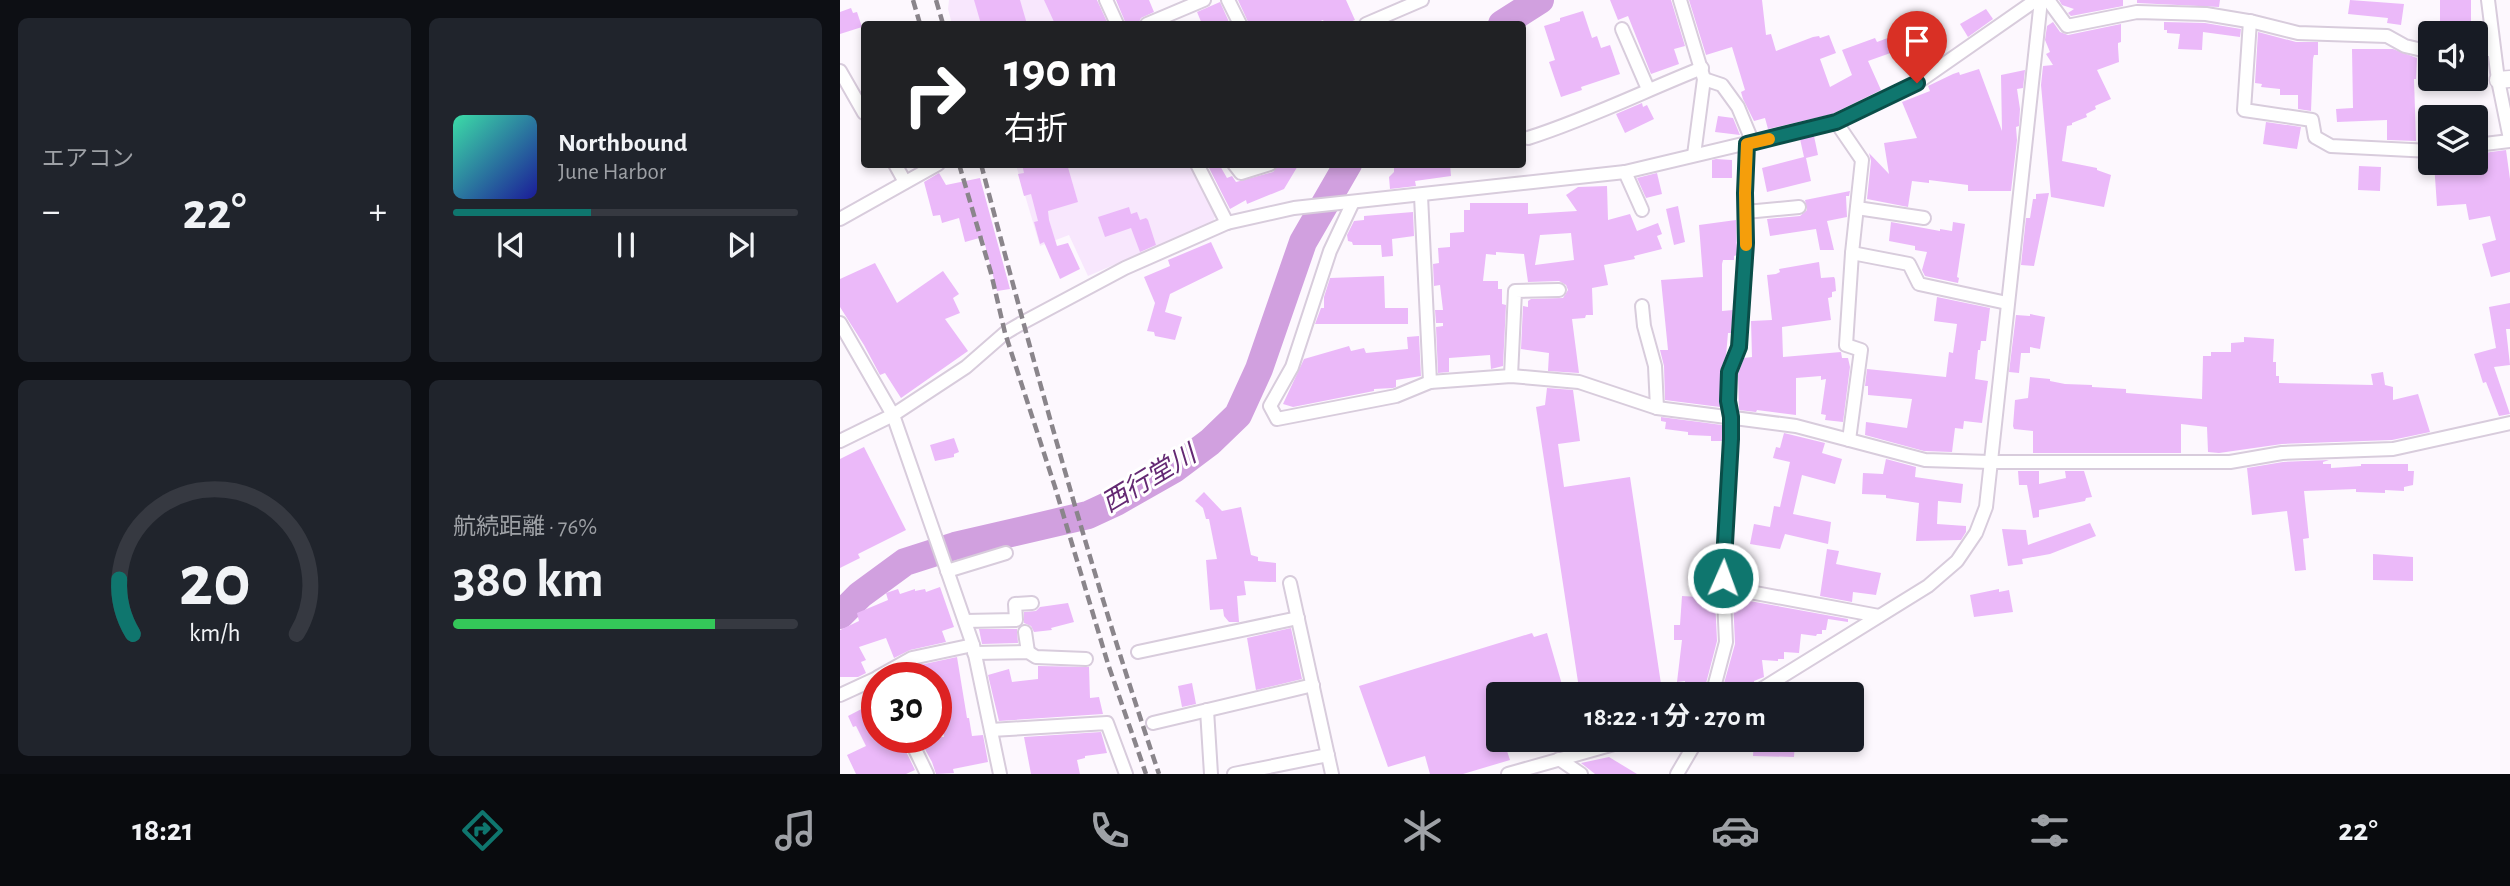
<!DOCTYPE html>
<html lang="ja">
<meta charset="utf-8">
<style>
:root{--surface:#171b24;--page:#20242c;--text:#f1f3f6;--muted:#9ea1a6;--line:#363941;--accent:#0f766e}
body{margin:0;font-family:"Alegreya Sans","Noto Sans JP",sans-serif;background:var(--page);color:var(--text);height:100vh;display:flex;flex-direction:column;font-size:26px;white-space:nowrap}
*{box-sizing:border-box;margin:0}
p{font-size:23px;color:var(--muted)}
.icon{flex:none;width:38px;height:38px;fill:none;stroke:currentColor;stroke-width:2;stroke-linecap:round;stroke-linejoin:round}
.map{position:relative;flex:1;overflow:hidden}
.panel{display:flex;flex-direction:column;gap:18px;padding:18px;background:#0d0f14;width:840px}
.panel>*{flex:none}
.banner{position:absolute;left:21px;top:21px;width:665px;height:147px;border-radius:7px;box-shadow:0 4px 10px #0003;background:#202124;color:#fff;overflow:hidden}
.controls{position:absolute;left:1578px;top:21px;display:grid;gap:14px}
.controls a{display:grid;place-items:center;width:70px;height:70px;border-radius:7px;background:var(--surface);box-shadow:0 4px 10px #0003;font-size:35px}
.speed{position:absolute;left:21px;top:662px;display:flex;gap:14px;font-size:35px;font-weight:700;text-align:center}
.speed>*{display:grid;place-content:center;width:91px;height:91px;border-radius:50%;background:var(--surface);box-shadow:0 4px 10px #0003;line-height:1}
.speed .limit{border:10px solid #d22;background:#fff;color:#111}
.pin{position:absolute;display:grid;place-items:center;width:60px;height:60px;color:#fff;margin:-72px -30px;border-radius:50% 50% 50% 0;rotate:-45deg;box-shadow:0 0 7px #0007}
.pin .icon{rotate:45deg}
.me{position:absolute;width:77px;margin:-38px;rotate:2deg;stroke-linejoin:round;filter:drop-shadow(0 0 5px #0008)}
.turn{display:flex;align-items:center;gap:24px;height:147px;padding:0 28px;font-size:32px}
.turn .icon{width:91px;height:91px;stroke-width:2.5}
.turn b{display:block;font-size:49px;line-height:60px}
.big{font-size:52px;font-weight:700;line-height:1.1}
.panel .widget{flex:1;display:flex;flex-direction:column;justify-content:center;gap:10px;min-width:0;padding:0 24px;border-radius:10px;background:var(--page)}
.panel .dial{align-items:center;gap:0}
.dial svg{height:182px;overflow:visible;fill:none;stroke:var(--line);stroke-width:7;stroke-linecap:round;text-anchor:middle}
.dial text{fill:var(--text);stroke:none}
.song{display:flex;align-items:center;gap:21px}
.cover{width:84px;height:84px;border-radius:10px;background:linear-gradient(135deg,hsl(160 70% 55%),hsl(240 70% 35%))}
.played{height:7px;border-radius:4px;background:linear-gradient(90deg,var(--accent) 40%,var(--line) 40%)}
.keys{display:flex;justify-content:space-around;direction:ltr}
.heat{display:flex;justify-content:space-between;align-items:center;font-size:38px;direction:ltr}
.charge{height:10px;border-radius:5px;background:linear-gradient(90deg,#34c759 76%,var(--line) 0)}
.panel .tiles{flex:1;display:grid;gap:18px;grid-template-columns:repeat(2,1fr)}
.trip{position:absolute;left:646px;top:682px;width:378px;height:70px;border-radius:7px;background:var(--surface);box-shadow:0 4px 10px #0003;font-weight:700;line-height:70px;text-align:center}
.tab-bar{display:flex;height:112px;justify-content:space-around;align-items:center;background:#090b0e;color:var(--muted)}
.tab-bar .icon{width:49px;height:49px}
.tab-bar .on{color:var(--accent)}
.tab-bar b{font-size:32px;color:var(--text)}
main{display:flex;flex:1;min-height:0}
.map>svg:first-child{display:block}
</style>
<main>
<section class="panel">
<div class="tiles">
<div class="widget"><p>エアコン</p>
<div class="heat"><a>−</a><b class="big">22°</b><a>+</a></div>
</div>
<div class="widget">
<div class="song"><i class="cover"></i><div><b>Northbound</b><p>June Harbor</p></div></div>
<div class="played"></div>
<div class="keys"><svg class="icon" aria-label="previous" viewBox="0 0 24 24"><path d="M18 5L8 12l10 7zM5 5v14"/></svg><svg class="icon" aria-label="pause" viewBox="0 0 24 24"><path d="M8 5v14M16 5v14"/></svg><svg class="icon" aria-label="next" viewBox="0 0 24 24"><path d="M6 5l10 7-10 7zM19 5v14"/></svg></div>
</div>
<div class="widget dial"><svg viewBox="0 0 100 80">
<path d="M14 69A42 42 0 1 1 86 69"/>
<path d="M14 69A42 42 0 0 1 8 45" stroke="#0f766e"/>
<text x="50" y="56" font-size="32" font-weight="700">20</text>
<text x="50" y="72" font-size="11">km/h</text>
</svg></div>
<div class="widget"><p>航続距離 · 76%</p><b class="big">380 km</b><div class="charge"></div></div>
</div>
</section>
<div class="map">
<svg width="1670" height="774" viewBox="0 0 1670 774">
<rect width="100%" height="100%" fill="#fdf8fe"/>
<g fill="#f8e7fd">
<polygon points="109,0 256,0 267,24 112,24 108,9"/>
<polygon points="176,165 348,165 357,173 376,214 373,222 248,276 229,235 200,246"/>
</g>
<g fill="none" stroke-linecap="round" stroke-linejoin="round">
<g stroke="#d1a0df" stroke-width="28">
<polyline points="662,24 700,0"/>
<polyline points="0,615 20,595 65,562 115,546 248,515 276,502 334,469 370,442 398,415 419,369 463,242 508,164"/>
</g>
</g>
<g fill="#ebb9f9" fill-rule="evenodd">
<polygon points="134,0 180,0 187,24 141,24"/>
<polygon points="204,0 257,0 268,24 215,24"/>
<polygon points="276,0 309,0 314,12 301,18 298,24 286,24"/>
<polygon points="398,0 506,0 515,20 505,24 485,24 483,20 474,24 409,24"/>
<polygon points="770,0 831,0 845,46 834,49 839,64 811,74 788,16 778,20"/>
<polygon points="849,0 922,0 926,35 931,34 936,51 973,37 979,36 980,38 989,35 996,53 980,59 990,87 1012,75 1002,50 1035,38 1037,42 1053,36 1059,50 1028,61 1041,90 992,114 928,129 925,118 914,121 903,99 901,92 905,90 892,47 866,55"/>
<polygon points="1219,0 1283,0 1283,6 1231,16 1228,13 1234,9 1222,5"/>
<polygon points="1297,0 1380,0 1379,7 1297,3"/>
<polygon points="1510,0 1564,4 1561,25 1547,23 1548,18 1508,14"/>
<rect x="1600" y="0" width="31" height="33"/>
<polygon points="380,2 390,24 362,24 357,12"/>
<polygon points="11,8 13,13 17,12 22,27 0,34 0,12"/>
<polygon points="1146,9 1153,19 1128,37 1120,24"/>
<polygon points="743,11 752,38 757,36 761,48 770,45 780,74 741,87 742,90 721,97 709,62 715,60 704,26 720,21 720,18"/>
<polygon points="1213,22 1220,32 1228,35 1281,24 1281,42 1278,43 1278,47 1279,62 1257,70 1271,99 1255,106 1256,109 1246,114 1247,117 1232,123 1232,125 1227,126 1222,161 1257,168 1257,170 1271,175 1264,207 1211,197 1201,85 1203,66 1213,65 1206,54 1210,52 1205,40 1207,26"/>
<polygon points="1324,22 1365,23 1401,29 1400,37 1363,32 1362,50 1338,49 1340,34 1327,33 1327,30 1324,30"/>
<polygon points="1418,32 1456,42 1478,42 1478,55 1474,55 1473,59 1471,111 1458,109 1458,95 1440,95 1440,89 1421,87 1422,84 1415,83"/>
<polygon points="1512,49 1553,49 1577,58 1576,79 1574,79 1576,141 1547,140 1547,120 1497,122 1496,109 1513,108"/>
<polygon points="1139,69 1162,131 1161,75 1185,70 1183,88 1177,89 1180,109 1179,126 1176,127 1177,140 1171,191 1128,191 1128,185 1089,180 1089,183 1072,181 1068,207 1027,199 1031,161 1029,153 1049,174 1044,143 1077,138 1062,102 1090,91 1088,86 1113,74 1119,72 1120,75"/>
<polygon points="802,103 803,107 807,105 814,119 785,133 776,114"/>
<polygon points="878,116 893,118 900,135 875,132"/>
<polygon points="1426,122 1461,127 1457,149 1423,144"/>
<polygon points="974,136 978,155 966,158 971,181 927,192 922,168 964,157 960,139"/>
<polygon points="1666,150 1670,179 1670,272 1651,277 1642,244 1656,240 1650,216 1629,220 1626,204 1597,206 1594,163 1636,163 1636,154"/>
<polygon points="876,159 892,160 892,178 872,178 872,160"/>
<polygon points="182,164 227,164 238,202 208,211 209,220 217,246 228,243 240,269 220,279 204,242 200,244 194,222 198,221 191,194 184,196 178,174 184,173"/>
<polygon points="367,164 379,164 387,178 392,176 396,182 433,172 439,164 459,164 444,189 407,204 406,200 390,209"/>
<polygon points="579,164 610,164 611,176 575,181 576,186 550,189 549,177 554,172 554,168"/>
<polygon points="1519,166 1541,167 1540,191 1518,190"/>
<polygon points="99,173 106,185 140,178 170,289 157,291 143,237 125,242 119,218 102,223 100,215 93,216 84,182"/>
<polygon points="817,173 822,194 806,198 797,178"/>
<path d="M767,186L768,220L790,214L797,231L818,223L822,234L817,236L822,249L794,256L795,259L764,265L768,285L752,288L753,315H746L745,318L732,319L739,373L708,371L709,353L681,349L683,306L688,307V301L691,299L723,298L728,290L726,285L719,281L688,282L684,254L656,252V255L646,254L643,281H658V289H662V304L666,305L663,366L651,369L650,355L609,358V372L598,373L596,327L603,326V323H596L595,310H603L600,285L594,286L593,264L599,263L598,248L610,247V233L624,232V210H630V203H688V214L737,211L726,195L738,187ZM731,233L734,260L695,265L700,235Z"/>
<polygon points="1010,191 1009,196 1006,196 1007,217 987,221 994,250 980,250 976,229 930,236 927,219 960,216 967,210 965,200"/>
<polygon points="1209,193 1194,266 1181,265 1186,218 1190,218 1193,199 1196,199 1196,194"/>
<polygon points="838,206 845,242 834,245 826,209"/>
<polygon points="289,207 291,214 297,212 300,220 306,218 308,220 316,245 300,252 291,228 265,237 258,217"/>
<polygon points="573,212 574,236 552,239 553,256 542,257 541,245 513,245 512,242 508,241 507,235 514,221 524,220 524,216"/>
<polygon points="896,220 897,255 894,256 894,260 883,260 882,264 882,311 893,310 891,333 888,333 886,356 880,371 880,407 825,400 824,366 820,350 828,350 821,280 863,277 859,225"/>
<polygon points="1051,222 1100,231 1100,229 1112,231 1113,222 1125,224 1117,277 1119,278 1118,283 1085,276 1082,270 1087,252 1075,250 1075,246 1049,241"/>
<polygon points="371,242 383,268 330,294 325,312 342,317 335,340 315,336 314,332 307,331 315,303 304,277 330,266 328,260"/>
<polygon points="979,262 981,278 994,277 995,279 996,291 992,292 992,297 988,298 991,320 942,327 943,357 1001,352 1002,358 1008,358 1010,367 1003,422 985,420 986,415 981,414 986,379 981,380 981,376 956,378 956,415 917,410 916,412 899,410 898,374 904,358 912,357 911,321 932,320 927,275 936,274 940,272 939,269"/>
<polygon points="35,263 57,303 103,271 119,294 113,298 120,313 105,319 128,351 61,398 45,373 40,375 24,345 0,307 0,279"/>
<polygon points="544,276 545,308 568,308 568,324 475,324 481,308 484,308 484,297 490,278"/>
<polygon points="1097,297 1150,308 1146,341 1141,341 1140,350 1138,350 1135,379 1148,381 1142,423 1124,421 1123,429 1115,428 1112,452 1084,451 1025,435 1026,422 1067,428 1072,399 1028,395 1028,386 1025,386 1027,369 1106,377 1109,352 1113,353 1117,324 1094,321"/>
<polygon points="1670,303 1670,329 1666,329 1670,365 1654,367 1670,414 1659,416 1646,382 1643,383 1634,354 1656,348 1649,307"/>
<polygon points="1190,314 1205,317 1200,349 1190,347 1190,353 1181,353 1179,373 1169,372 1176,315 1190,316"/>
<polygon points="579,336 581,376 556,380 556,387 553,388 534,389 534,391 453,407 443,404 464,359 509,346 511,351 524,348 526,353 568,349 567,337"/>
<polygon points="1404,337 1434,339 1433,362 1436,362 1436,376 1439,376 1439,383 1533,385 1531,374 1543,372 1545,385 1553,387 1553,400 1578,394 1590,432 1552,440 1442,444 1379,453 1368,452 1367,427 1341,424 1341,453 1193,453 1193,431 1174,429 1173,426 1175,400 1188,398 1190,377 1210,379 1210,381 1225,384 1252,385 1252,387 1286,389 1286,393 1362,399 1363,356 1371,356 1371,352 1391,352 1391,343 1404,342"/>
<polygon points="707,388 733,390 740,441 718,444 724,487 790,477 821,684 812,686 813,689 778,695 740,695 696,407 705,405"/>
<polygon points="821,417 882,425 882,441 871,441 871,436 848,435 848,432 825,429 826,422 821,421"/>
<polygon points="944,433 985,443 982,453 1002,459 995,484 962,475 953,514 991,522 988,544 945,534 940,549 910,544 914,524 930,527 934,506 940,507 950,462 933,458 936,447 940,448"/>
<polygon points="114,438 119,452 114,454 114,457 95,461 90,445"/>
<polygon points="24,447 66,530 18,554 20,558 0,568 0,459"/>
<polygon points="1046,459 1076,467 1075,477 1123,484 1121,503 1098,501 1097,524 1126,526 1126,532 1121,540 1076,541 1079,503 1046,498 1046,495 1022,494 1023,473 1043,474"/>
<polygon points="1489,460 1483,462 1483,464 1491,464 1491,468 1521,466 1521,464 1568,464 1568,471 1574,471 1573,485 1564,487 1564,491 1545,490 1545,493 1516,492 1516,489 1464,491 1469,538 1463,539 1466,570 1455,571 1447,511 1412,515 1407,468 1443,462"/>
<polygon points="1178,471 1199,471 1199,484 1226,478 1225,471 1244,471 1252,497 1246,498 1245,501 1199,510 1199,517 1193,518 1187,485 1179,485"/>
<polygon points="364,492 382,511 401,507 411,555 418,557 418,561 436,563 436,582 404,581 406,595 397,596 399,622 389,622 384,616 383,609 370,610 366,560 377,559 369,519 366,519 363,508 355,501"/>
<polygon points="1250,523 1256,536 1210,554 1182,559 1183,564 1168,566 1162,529 1186,530 1188,545"/>
<polygon points="987,549 999,551 996,564 1041,573 1036,595 1013,592 1012,602 980,596"/>
<polygon points="1533,554 1573,557 1573,581 1533,580"/>
<polygon points="100,587 114,627 102,631 106,642 70,650 54,658 46,638 19,647 26,660 21,662 26,673 18,677 0,677 0,630 19,621 17,613 48,600 46,593 58,589 60,594 75,589 75,591 85,589 86,592"/>
<polygon points="1159,589 1159,592 1169,590 1173,612 1134,617 1130,595"/>
<polygon points="842,596 875,598 877,641 863,695 844,691 845,681 837,682 842,640 834,640 834,625 840,625"/>
<polygon points="893,598 1008,619 1008,622 988,619 986,630 982,630 982,634 977,634 976,636 961,634 959,653 944,652 944,659 938,659 938,661 922,660 924,677 914,681 914,683 908,687 883,687 895,644"/>
<polygon points="228,603 234,622 211,628 212,630 194,632 191,626 184,623 184,612 196,611 200,607"/>
<polygon points="451,628 462,679 416,690 407,638"/>
<polygon points="139,629 177,629 178,643 142,644"/>
<polygon points="692,633 694,637 707,633 725,695 658,695 658,750 666,748 670,760 623,774 590,774 585,756 548,767 519,686"/>
<polygon points="117,657 127,718 129,718 132,736 143,735 148,762 113,769 114,773 96,774 92,762 80,740 86,737 104,737 98,691 96,691 96,677 61,677 60,675 75,666"/>
<polygon points="198,666 249,667 250,698 259,697 263,714 159,721 148,675 169,669 172,682 198,679"/>
<polygon points="352,683 356,704 342,707 338,686"/>
<polygon points="37,701 37,737 59,737 75,770 66,774 16,774 7,755 26,746 16,726 13,727 8,716"/>
<polygon points="261,732 267,753 245,756 245,758 237,760 240,774 191,774 184,737"/>
<polygon points="914,740 955,740 954,757 913,756"/>
<polygon points="769,757 797,774 755,774 741,763"/>
</g>
<g fill="none" stroke-linecap="round" stroke-linejoin="round">
<g stroke="#d8ccdc" stroke-width="16">
<g id="minor">
<polyline points="266,0 277,24"/>
<polyline points="388,0 400,24"/>
<polyline points="840,0 864,79 854,155"/>
<polyline points="1208,0 1227,26 1297,12 1366,14 1414,22 1458,33 1547,36 1565,46 1591,52"/>
<polyline points="1648,0 1658,80 1670,139"/>
<polyline points="1410,21 1404,110 1472,120 1475,137 1491,146 1591,151"/>
<polyline points="307,24 364,0"/>
<polyline points="526,24 582,0"/>
<polyline points="782,29 808,89"/>
<polyline points="1636,50 1654,50"/>
<polyline points="0,71 24,113"/>
<polyline points="864,79 882,85 898,107 913,143"/>
<polyline points="996,122 1022,160 1012,253 1006,345 1021,350 1009,440"/>
<path d="M688,138C748,119 804,91 862,68"/>
<polyline points="1636,145 1670,141"/>
<polyline points="55,164 65,182"/>
<polyline points="357,164 387,223"/>
<polyline points="394,164 401,173 430,164"/>
<polyline points="785,172 802,210"/>
<polyline points="581,196 590,382"/>
<polyline points="513,202 490,251 452,367 430,406 437,419 556,396 590,382 671,376 739,382 817,408 956,426 1085,460 1150,462 1390,462 1442,453 1553,449 1670,423"/>
<polyline points="1017,208 1084,218"/>
<polyline points="906,212 959,207"/>
<polyline points="0,219 98,164"/>
<polyline points="1012,253 1069,264 1079,284 1167,303"/>
<polyline points="802,306 804,326 815,366 817,408"/>
<polyline points="0,323 53,415 133,645 160,774"/>
<polyline points="671,376 675,291 719,290"/>
<polyline points="0,441 53,415 126,367 165,333 182,323 285,268 387,223 454,208 785,172 996,122 1077,83 1196,0"/>
<polyline points="107,571 166,553"/>
<polyline points="450,583 492,774"/>
<polyline points="883,587 1039,616"/>
<polyline points="125,621 176,620 175,604 192,603"/>
<polyline points="185,632 188,652"/>
<polyline points="298,652 458,618"/>
<polyline points="134,653 188,652 196,657 246,659"/>
<polyline points="38,677 72,658 133,645"/>
<polyline points="0,695 37,678"/>
<polyline points="872,695 886,642 883,578 891,439 891,417 888,401 889,372 899,347 907,243 905,193 907,144"/>
<polyline points="912,695 1088,586 1117,561 1136,533 1146,507 1201,0"/>
<polyline points="367,710 371,774"/>
<polyline points="313,723 473,685"/>
<polyline points="151,730 267,723 286,774"/>
<polyline points="69,737 87,774"/>
<polyline points="719,759 741,774"/>
<polyline points="394,774 488,755"/>
<polyline points="668,774 788,740"/>
<polyline points="837,774 857,740"/>
</g>
</g>
<g stroke="#d8ccdc" stroke-width="19">
<polyline id="tertiary" points="1658,80 1670,79"/>
</g>
<use href="#minor" stroke="#fff" stroke-width="12"/>
<use href="#tertiary" stroke="#fff" stroke-width="16"/>
<g stroke="#8a858b" stroke-width="4.5" stroke-dasharray="10 5" stroke-linecap="butt">
<polyline points="73,0 80,24"/>
<polyline points="96,0 103,24"/>
<polyline points="119,164 151,273 165,333 215,487 268,664 306,774"/>
<path d="M141,164C195,369 251,573 319,774"/>
</g>
</g>
<g fill="none" stroke-linecap="round" stroke-linejoin="round">
<g stroke="#0a4d48" stroke-width="18">
<polyline id="route" points="883,578 891,439 891,417 888,401 889,372 899,347 906,243 905,193 907,144 996,122 1077,83"/>
</g>
<use href="#route" stroke="#0f766e" stroke-width="12"/>
<polyline stroke="#f59e0b" stroke-width="12" points="906,245 905,193 907,144 929,139"/>
</g>
<g text-anchor="middle" dominant-baseline="central" stroke-width="6" stroke-linejoin="round" paint-order="stroke">
<g font-size="26" font-style="italic" fill="#642973" stroke="#fff">
<text transform="translate(309 479) rotate(-31)">西行堂川</text>
</g>
</g>
</svg>
<div class="controls">
<a><svg class="icon" aria-label="sound" viewBox="0 0 24 24"><path d="M4 9h4l5-4v14l-5-4H4zM17 9q2 3 0 6"/></svg></a>
<a><svg class="icon" aria-label="layers" viewBox="0 0 24 24"><path d="M12 4l9 5-9 5-9-5zM3 14l9 5 9-5"/></svg></a>
</div>
<div class="speed"><div class="limit">30</div></div>
<div class="pin" style="left:1077px;top:83px;background:#d93025"><svg class="icon" aria-label="arrive" viewBox="0 0 24 24"><path d="M6 21V4h12l-3 4 3 4H6"/></svg></div>
<svg class="me" style="left:883px;top:578px" viewBox="-20 -20 40 40"><circle r="17" fill="#0f766e" stroke="#fff" stroke-width="3"/><path d="M0-11L8 9 0 5-8 9z" fill="#fff"/></svg>
<div class="trip">18:22 · 1 分 · 270 m</div>
<div class="banner">
<div class="turn"><svg class="icon" aria-label="right" viewBox="0 0 24 24"><path d="M7 20v-9h11M14 6l5 5-5 5"/></svg><div><b>190 m</b>右折</div></div>
</div>
</div>
</main>
<nav class="tab-bar">
<b>18:21</b>
<svg class="icon on" aria-label="directions" viewBox="0 0 24 24"><path d="M12 3l9 9-9 9-9-9zM9 14v-3h6M13 9l2 2-2 2"/></svg>
<svg class="icon" aria-label="music" viewBox="0 0 24 24"><path d="M9 18V5l10-2v13"/><circle cx="6" cy="18" r="3"/><circle cx="16" cy="16" r="3"/></svg>
<svg class="icon" aria-label="phone" viewBox="0 0 24 24"><path d="M5 4h4l2 5-3 2q2 4 5 5l2-3 5 2v4C11 20 4 13 5 4z"/></svg>
<svg class="icon" aria-label="climate" viewBox="0 0 24 24"><path d="M12 3v18M4 7l16 10M4 17L20 7"/></svg>
<svg class="icon" aria-label="car" viewBox="0 0 24 24"><path d="M5 17H2v-5l4-1 3-4h7l3 4 3 1v5h-3M9 17h6M6 11h13"/><circle cx="7" cy="17" r="2"/><circle cx="17" cy="17" r="2"/></svg>
<svg class="icon" aria-label="filters" viewBox="0 0 24 24"><path d="M4 7h16M4 17h16"/><circle cx="9" cy="7" r="2"/><circle cx="15" cy="17" r="2"/></svg>
<b>22°</b>
</nav>
